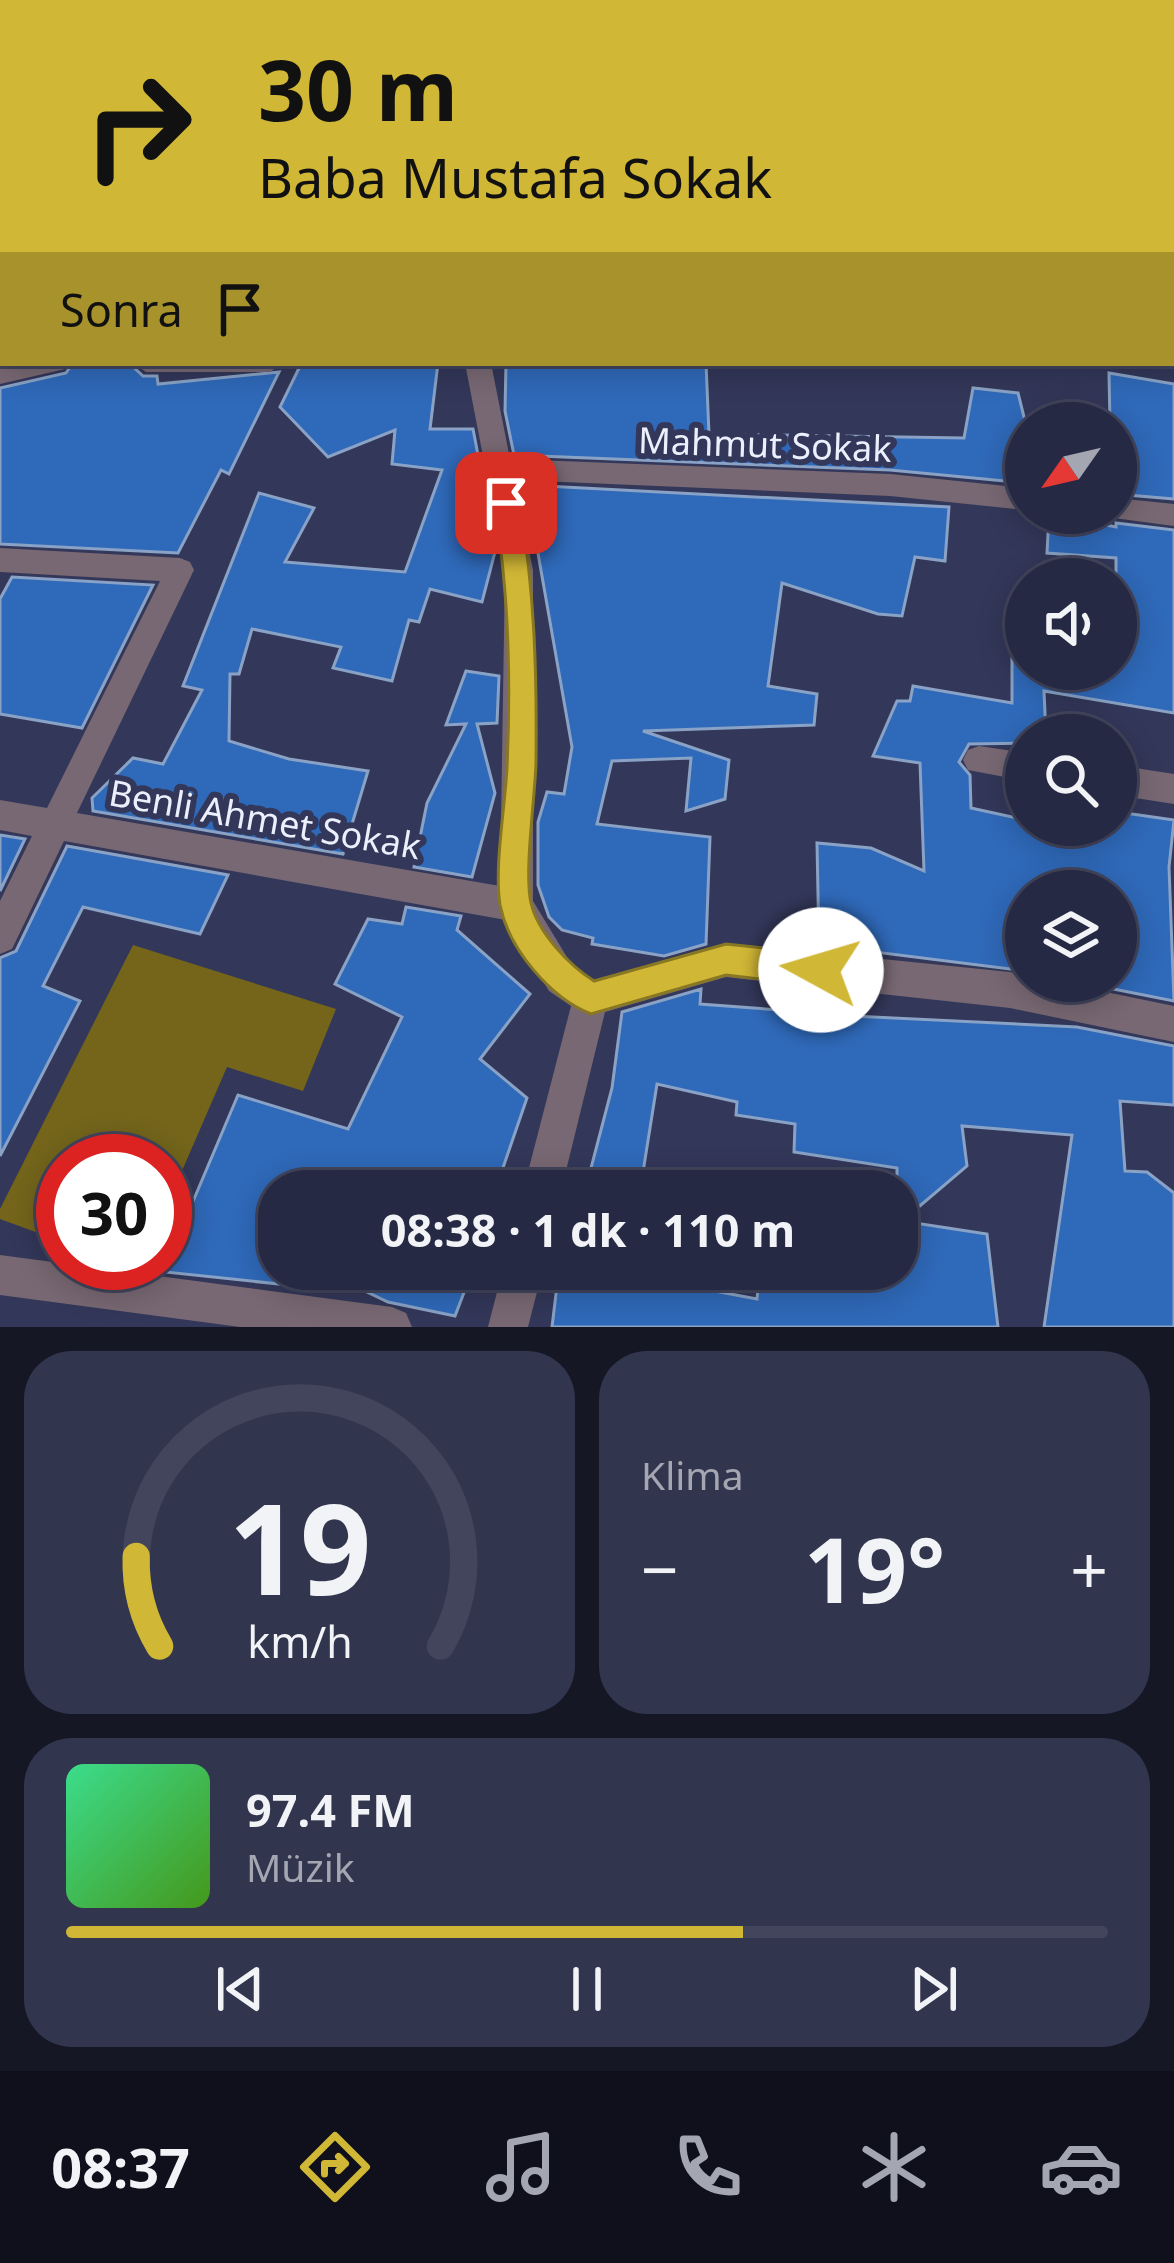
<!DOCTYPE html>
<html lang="tr">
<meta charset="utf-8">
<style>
:root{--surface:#262943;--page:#32354e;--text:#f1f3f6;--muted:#a4a6b2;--line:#42455c;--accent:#d1b736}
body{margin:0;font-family:"Noto Sans",sans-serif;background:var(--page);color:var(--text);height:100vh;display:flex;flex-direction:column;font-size:45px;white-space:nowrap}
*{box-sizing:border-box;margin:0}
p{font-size:39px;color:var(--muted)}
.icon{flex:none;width:66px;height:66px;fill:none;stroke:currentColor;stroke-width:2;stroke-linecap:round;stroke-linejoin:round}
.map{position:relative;height:1327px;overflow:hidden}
.sheet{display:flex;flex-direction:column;gap:24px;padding:24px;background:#151725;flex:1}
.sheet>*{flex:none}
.top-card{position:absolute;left:0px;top:0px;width:1176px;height:366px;box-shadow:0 6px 30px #0003,0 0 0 3px var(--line);background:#d1b736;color:#111;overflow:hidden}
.needle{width:78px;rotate:236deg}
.tools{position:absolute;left:1005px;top:402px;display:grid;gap:24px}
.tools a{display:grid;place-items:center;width:132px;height:132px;border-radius:50%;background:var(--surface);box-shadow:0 6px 30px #0003,0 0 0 3px var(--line);font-size:60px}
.speed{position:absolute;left:36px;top:1134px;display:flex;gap:24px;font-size:60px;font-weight:700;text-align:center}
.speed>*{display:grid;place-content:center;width:156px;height:156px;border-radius:50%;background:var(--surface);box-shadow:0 6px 30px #0003,0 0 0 3px var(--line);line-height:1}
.speed .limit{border:18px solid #d22;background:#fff;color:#111}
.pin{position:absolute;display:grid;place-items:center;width:102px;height:102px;color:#fff;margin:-51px;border-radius:24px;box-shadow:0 6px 18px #0006}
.me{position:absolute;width:132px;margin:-66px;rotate:276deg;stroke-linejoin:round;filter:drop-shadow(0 0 9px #0008)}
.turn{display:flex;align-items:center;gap:42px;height:252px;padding:0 60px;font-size:54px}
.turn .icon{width:156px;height:156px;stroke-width:2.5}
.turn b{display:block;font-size:84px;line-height:102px}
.then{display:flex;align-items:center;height:114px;padding:0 60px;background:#0003;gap:24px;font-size:45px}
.big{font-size:90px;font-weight:700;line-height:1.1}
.sheet .card{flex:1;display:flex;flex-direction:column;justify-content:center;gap:18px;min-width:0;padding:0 42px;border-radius:48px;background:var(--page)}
.sheet .dial{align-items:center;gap:0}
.dial svg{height:312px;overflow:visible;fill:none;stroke:var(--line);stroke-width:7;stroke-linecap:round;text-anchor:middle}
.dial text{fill:var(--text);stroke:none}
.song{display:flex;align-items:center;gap:36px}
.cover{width:144px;height:144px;border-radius:18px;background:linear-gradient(135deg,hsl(150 70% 55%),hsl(100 70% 35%))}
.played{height:12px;border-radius:6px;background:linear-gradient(90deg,var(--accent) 65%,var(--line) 65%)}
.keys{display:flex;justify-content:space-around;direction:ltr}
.heat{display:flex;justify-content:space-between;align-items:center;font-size:66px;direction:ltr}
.sheet .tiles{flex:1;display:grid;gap:24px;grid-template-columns:1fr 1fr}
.card:last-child{grid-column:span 2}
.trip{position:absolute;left:258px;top:1170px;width:660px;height:120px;border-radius:48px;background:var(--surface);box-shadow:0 6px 30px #0003,0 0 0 3px var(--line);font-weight:700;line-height:120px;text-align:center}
.menu{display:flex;height:192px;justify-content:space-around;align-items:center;background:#0f101b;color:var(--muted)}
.menu .icon{width:84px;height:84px}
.menu .on{color:var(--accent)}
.menu b{font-size:54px;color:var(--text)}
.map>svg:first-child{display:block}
</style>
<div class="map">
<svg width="1174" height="1327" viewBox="0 0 1174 1327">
<rect width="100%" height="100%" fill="#333759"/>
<polygon fill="#74651b" points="133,945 336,1009 303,1091 227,1067 165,1210 165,1161 63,1161 63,1242 0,1219 0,1209"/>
<g fill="#2f69b9" stroke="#89a2c5" stroke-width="3">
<polygon points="73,363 129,363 143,376 157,376 158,384 279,372 229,474 221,470 178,553 0,544 0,388 66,373"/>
<polygon points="317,363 438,363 430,429 473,429 496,548 482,602 430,589 419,622 409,620 392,681 333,668 341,647 252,629 239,674 230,674 229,741 289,759 368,771 343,854 93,811 92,798 133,758 163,764 202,690 183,686 259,493 314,508 285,562 405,572 442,470 392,464 395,430 328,457 280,407 300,366"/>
<polygon points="506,363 706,363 709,434 964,438 973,388 1018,393 1026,425 1026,483 890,470 514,455 505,411"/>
<polygon points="1109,373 1174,384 1174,499 1116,494 1116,423 1110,423"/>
<polygon points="526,485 949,507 945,561 915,557 902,616 878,614 782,583 768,686 817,694 814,725 643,731 729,760 725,799 686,811 691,758 612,761 597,824 710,837 706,944 664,956 592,944 593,938 562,930 549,917 538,885 538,822 547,792 564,794 572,747"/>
<polygon points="1049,514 1116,527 1116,523 1174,530 1174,713 1044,691 1046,735 1026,735 1026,743 969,744 959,762 970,775 971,808 1026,820 1026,825 1119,825 1118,812 1174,820 1169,867 1174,1001 1083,983 1116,981 1116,891 1026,891 1026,971 819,945 817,843 871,848 924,871 920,763 873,756 897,701 910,701 913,686 1012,703 1012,633 1026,633 1026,669 1116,669 1116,558 1047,553"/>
<polygon points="12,577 153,585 82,728 0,714 0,599"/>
<polygon points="466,671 499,676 497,723 477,724 495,793 472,877 414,867 427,803 466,724 446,725"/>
<polygon points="0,835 25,839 0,891"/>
<polygon points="67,846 228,875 200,934 83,907 43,986 80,1001 0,1156 0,958 16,951"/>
<polygon points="406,907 461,916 457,930 530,994 480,1059 527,1098 495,1191 279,1191 279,1284 165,1272 165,1231 183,1225 238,1095 348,1129 402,1017 335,984 368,919 402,924"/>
<polygon points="701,989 700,1004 792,1011 792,1021 832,1015 1077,1027 1174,1046 1174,1105 1120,1101 1125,1171 1147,1172 1174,1193 1174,1327 1044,1327 1072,1135 962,1126 967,1166 902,1221 987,1234 998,1327 552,1327 559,1269 659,1269 656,1280 757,1299 760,1269 897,1269 897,1168 794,1152 795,1124 736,1115 737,1102 657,1084 640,1191 585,1191 612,1088 622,1012"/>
<polygon points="319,1269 473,1269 455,1316 388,1302"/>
</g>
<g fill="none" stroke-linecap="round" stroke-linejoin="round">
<g fill="#786873" fill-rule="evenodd">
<polygon points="450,0 470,0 449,3"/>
<rect x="0" y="35" width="3" height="12"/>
<polygon points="1173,221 1174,222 1174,238 1173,237"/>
<polygon points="13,363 69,363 65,369 0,384 0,366"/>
<polygon points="133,363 283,363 270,372 146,372"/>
<polygon points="465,363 491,363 510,459 890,474 1026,488 1026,510 890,496 515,480 533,570 533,901 573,967 594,980 726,943 1010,972 1026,976 1026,981 1052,981 1174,1006 1174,1042 1010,1008 726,977 605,1012 561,1191 523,1191 571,1006 549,991 506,920 64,841 12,949 0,954 0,901 32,836 0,830 0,800 47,808 160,581 0,572 0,548 180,558 190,562 194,570 77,813 500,886 505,570"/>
<polygon points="1116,498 1174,504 1174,526 1106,517 1104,513 1116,513"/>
<polygon points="979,746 1026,753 1026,781 968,770 963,760 968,750"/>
<polygon points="1116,765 1174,774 1174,804 1116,795"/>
<polygon points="0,1255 392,1307 406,1313 412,1327 240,1327 0,1295"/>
<polygon points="503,1269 543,1269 528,1327 488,1327"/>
</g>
<rect fill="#786873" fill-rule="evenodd" x="1173" y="100" width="1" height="18"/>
<g fill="#9a8192" fill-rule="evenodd">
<polygon points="857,0 884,0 886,3 859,3"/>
<rect x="1173" y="68" width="1" height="13"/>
</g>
</g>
<path fill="#d1b736" stroke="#887723" stroke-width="3" d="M506,493L519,503C535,588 537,676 536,763C535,798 524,872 531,903C538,933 569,965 594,981L726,944L821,954L832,959L837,970L832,981L821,986L726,975L591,1014C551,998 509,950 500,905C494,868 505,807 507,768C511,680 509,590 494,503Z"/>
<g text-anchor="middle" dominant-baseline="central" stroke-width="12" stroke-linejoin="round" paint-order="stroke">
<g font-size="36" fill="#eceffc" stroke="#333759">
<text transform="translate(765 444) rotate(2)">Mahmut Sokak</text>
<text transform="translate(265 819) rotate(10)">Benli Ahmet Sokak</text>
</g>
</g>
</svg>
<div class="tools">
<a><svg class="needle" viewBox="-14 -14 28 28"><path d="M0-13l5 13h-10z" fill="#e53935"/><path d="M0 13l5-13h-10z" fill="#a4a6b2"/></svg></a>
<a><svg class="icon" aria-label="sound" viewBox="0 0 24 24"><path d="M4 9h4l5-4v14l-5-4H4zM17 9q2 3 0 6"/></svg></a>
<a><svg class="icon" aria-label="search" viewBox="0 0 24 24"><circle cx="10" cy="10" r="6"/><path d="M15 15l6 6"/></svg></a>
<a><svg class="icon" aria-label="layers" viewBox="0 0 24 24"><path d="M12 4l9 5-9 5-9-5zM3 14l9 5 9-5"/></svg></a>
</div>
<div class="speed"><div class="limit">30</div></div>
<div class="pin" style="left:506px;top:503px;background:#d93025"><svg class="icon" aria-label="arrive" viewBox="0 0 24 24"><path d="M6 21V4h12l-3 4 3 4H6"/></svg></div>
<svg class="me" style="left:821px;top:970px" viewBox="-20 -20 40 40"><circle r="19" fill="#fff"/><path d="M0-13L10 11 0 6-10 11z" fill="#d1b736"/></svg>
<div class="trip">08:38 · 1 dk · 110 m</div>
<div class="top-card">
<div class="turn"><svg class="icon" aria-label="right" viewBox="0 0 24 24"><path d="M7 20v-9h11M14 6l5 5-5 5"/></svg><div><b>30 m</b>Baba Mustafa Sokak</div></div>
<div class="then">Sonra<svg class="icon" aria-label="arrive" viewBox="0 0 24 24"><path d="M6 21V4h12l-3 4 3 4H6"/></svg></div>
</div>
</div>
<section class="sheet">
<div class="tiles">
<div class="card dial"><svg viewBox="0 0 100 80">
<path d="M14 69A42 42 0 1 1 86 69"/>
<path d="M14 69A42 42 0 0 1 8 46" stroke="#d1b736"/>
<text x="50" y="56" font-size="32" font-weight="700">19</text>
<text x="50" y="72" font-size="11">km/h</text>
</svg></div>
<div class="card"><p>Klima</p>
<div class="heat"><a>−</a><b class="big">19°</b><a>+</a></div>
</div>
<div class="card">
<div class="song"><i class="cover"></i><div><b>97.4 FM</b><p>Müzik</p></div></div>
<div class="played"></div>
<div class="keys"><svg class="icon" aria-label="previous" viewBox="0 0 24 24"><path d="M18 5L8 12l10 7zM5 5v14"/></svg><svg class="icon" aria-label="pause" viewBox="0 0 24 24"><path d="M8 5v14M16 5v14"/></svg><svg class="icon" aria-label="next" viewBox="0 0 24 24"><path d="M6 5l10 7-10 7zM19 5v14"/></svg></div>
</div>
</div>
</section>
<nav class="menu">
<b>08:37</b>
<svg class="icon on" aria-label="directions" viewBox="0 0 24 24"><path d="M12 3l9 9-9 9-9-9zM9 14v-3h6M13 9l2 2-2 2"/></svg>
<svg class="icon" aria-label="music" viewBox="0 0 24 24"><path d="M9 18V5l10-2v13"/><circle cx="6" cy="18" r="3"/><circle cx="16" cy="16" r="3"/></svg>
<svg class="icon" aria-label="phone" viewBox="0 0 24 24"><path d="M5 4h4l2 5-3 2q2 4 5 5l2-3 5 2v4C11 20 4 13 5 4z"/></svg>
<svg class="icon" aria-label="climate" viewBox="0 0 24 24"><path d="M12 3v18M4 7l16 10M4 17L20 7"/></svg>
<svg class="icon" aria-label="car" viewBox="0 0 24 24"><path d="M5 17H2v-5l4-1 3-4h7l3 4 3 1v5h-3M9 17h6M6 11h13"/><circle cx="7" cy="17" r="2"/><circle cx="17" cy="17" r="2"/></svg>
</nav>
